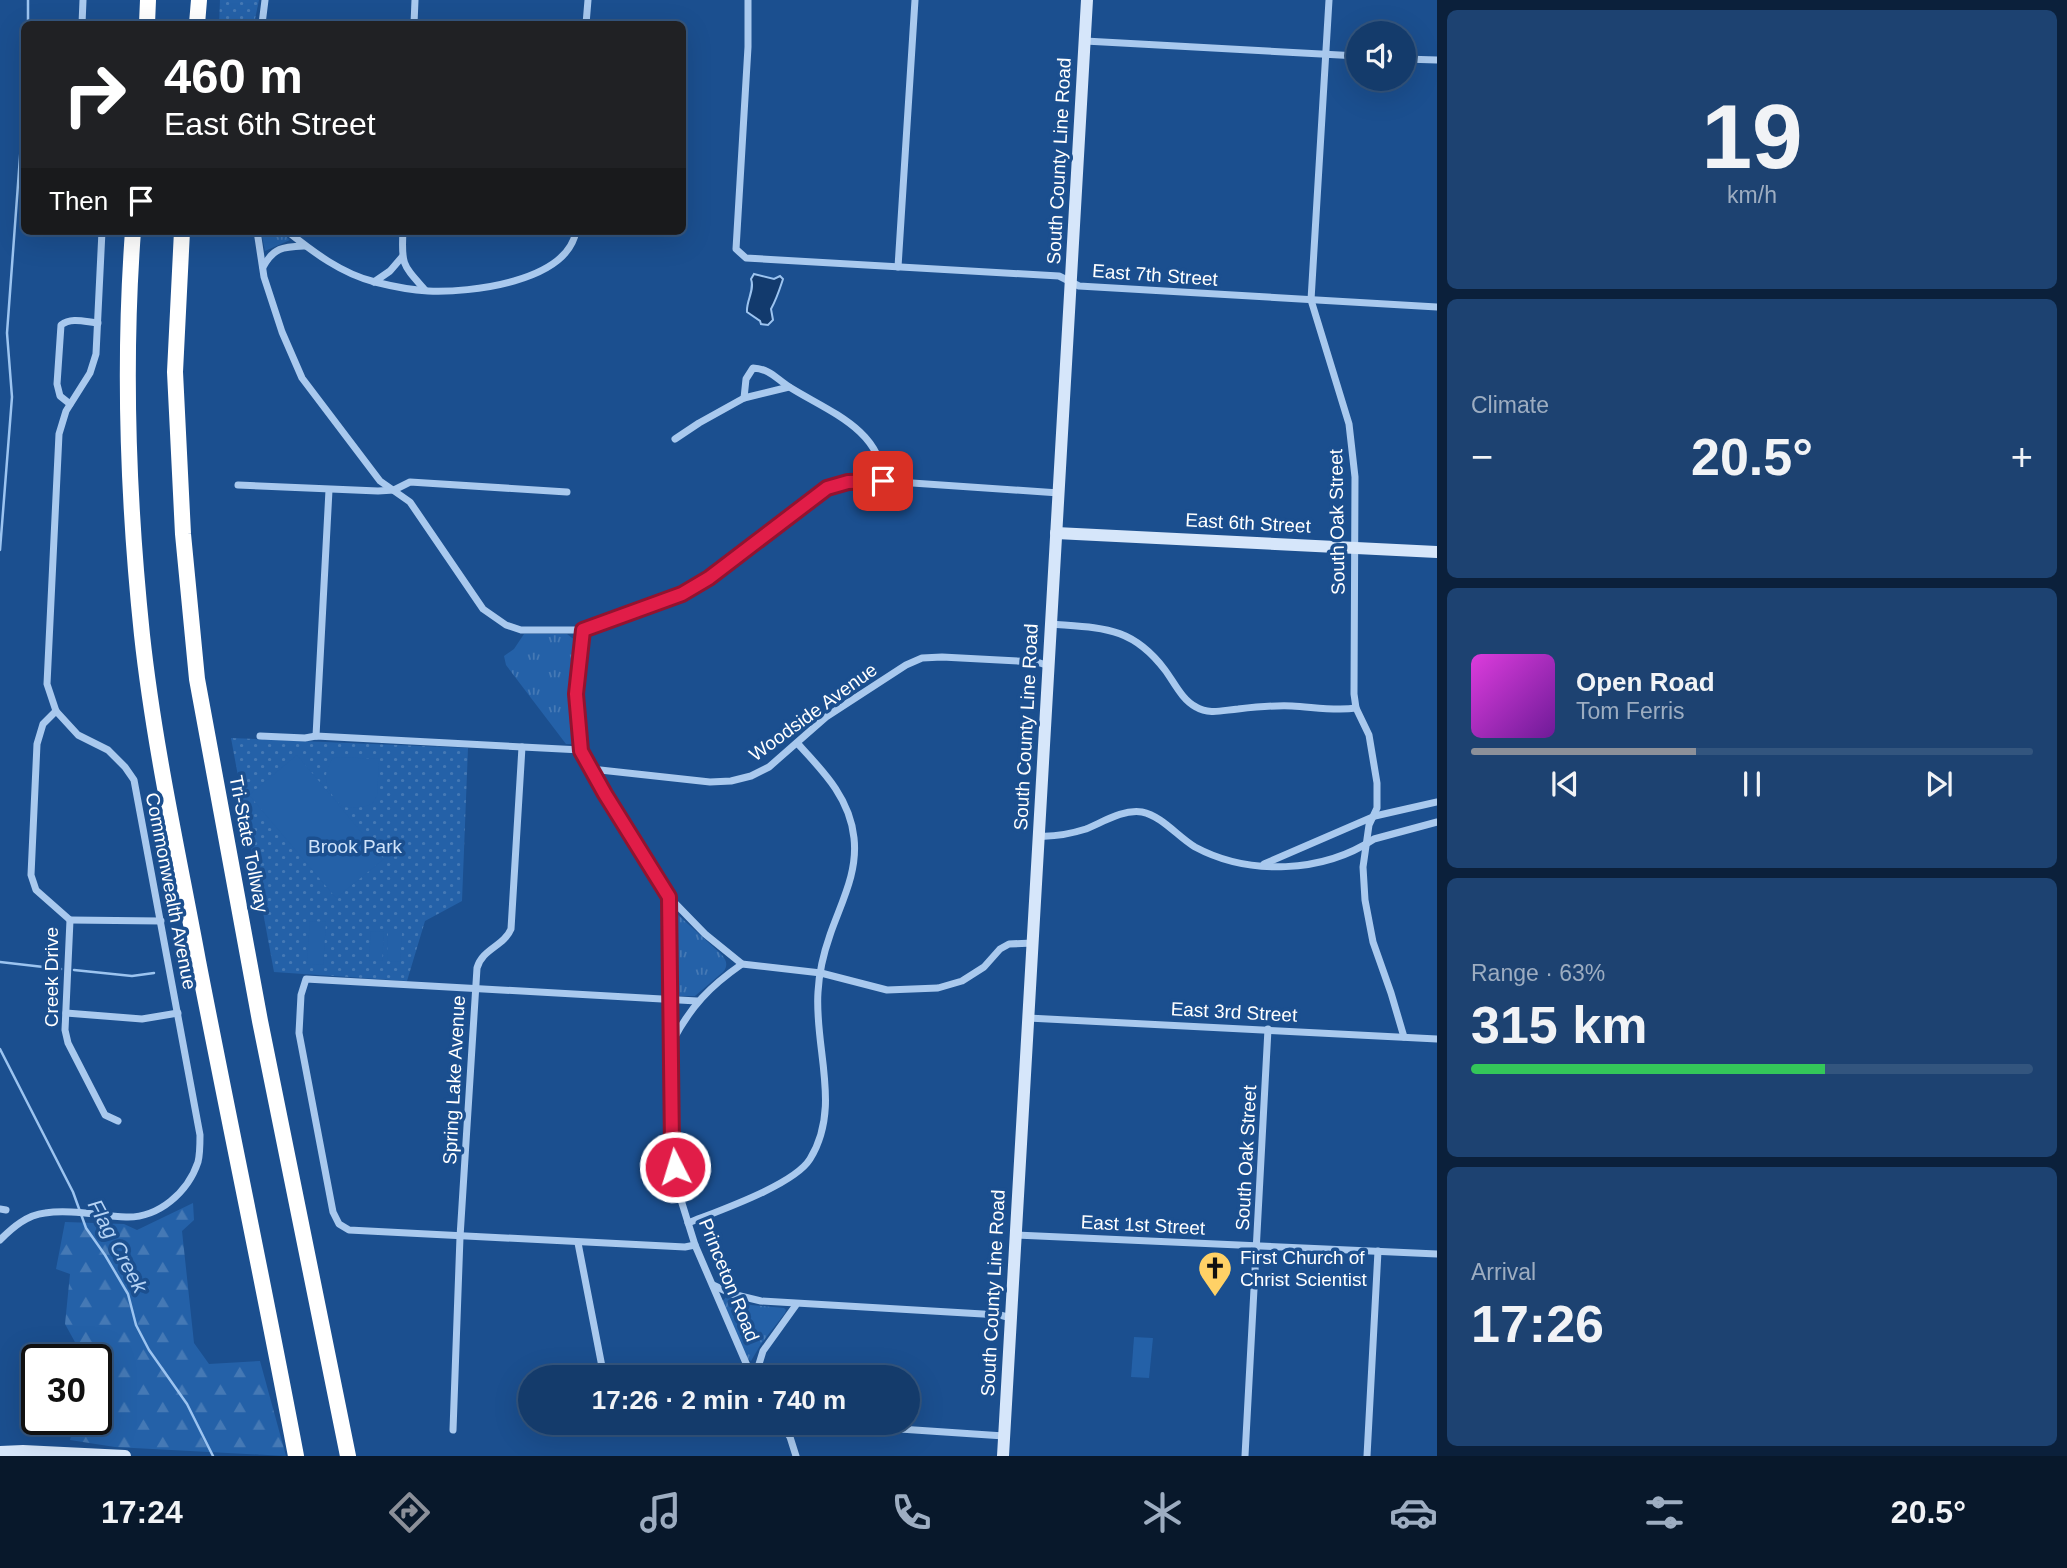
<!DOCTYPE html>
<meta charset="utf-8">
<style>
:root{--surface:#143b6b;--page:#1d4271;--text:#f1f3f6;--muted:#9dadc1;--line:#33557e;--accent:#8c9099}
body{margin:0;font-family:Arial,sans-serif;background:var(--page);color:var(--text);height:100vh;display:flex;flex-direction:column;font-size:26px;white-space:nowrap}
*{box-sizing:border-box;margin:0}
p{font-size:23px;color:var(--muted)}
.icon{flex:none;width:38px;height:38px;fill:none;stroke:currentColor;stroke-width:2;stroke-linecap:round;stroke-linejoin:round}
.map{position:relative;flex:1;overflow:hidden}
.side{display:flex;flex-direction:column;gap:10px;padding:10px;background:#0b203b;width:630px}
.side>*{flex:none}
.hud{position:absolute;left:21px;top:21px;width:665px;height:214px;border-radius:10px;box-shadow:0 7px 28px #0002,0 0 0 2px var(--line);background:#202124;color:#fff;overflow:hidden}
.buttons{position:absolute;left:1346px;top:21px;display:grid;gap:14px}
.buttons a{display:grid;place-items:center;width:70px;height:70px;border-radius:50%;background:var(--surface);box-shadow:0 7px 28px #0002,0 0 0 2px var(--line);font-size:35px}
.speed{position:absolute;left:21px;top:1344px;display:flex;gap:14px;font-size:35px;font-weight:700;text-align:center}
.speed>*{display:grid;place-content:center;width:91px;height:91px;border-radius:50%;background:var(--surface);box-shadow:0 7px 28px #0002,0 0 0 2px var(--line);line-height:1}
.speed .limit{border:4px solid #111;border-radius:10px;background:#fff;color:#111}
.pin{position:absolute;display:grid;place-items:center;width:60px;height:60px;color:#fff;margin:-30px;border-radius:14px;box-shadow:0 4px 10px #0006}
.me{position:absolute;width:77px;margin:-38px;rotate:355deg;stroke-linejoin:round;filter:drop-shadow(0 0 5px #0008)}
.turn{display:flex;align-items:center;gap:24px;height:147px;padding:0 28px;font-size:32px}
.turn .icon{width:91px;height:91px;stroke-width:2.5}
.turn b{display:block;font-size:49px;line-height:60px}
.then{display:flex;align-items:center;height:66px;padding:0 28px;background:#0003;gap:14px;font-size:26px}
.big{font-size:52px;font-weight:600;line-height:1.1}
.side .card{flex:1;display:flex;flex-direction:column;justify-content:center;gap:10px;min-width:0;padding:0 24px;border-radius:10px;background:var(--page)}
.side .dial{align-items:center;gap:0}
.dial b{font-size:91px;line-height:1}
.song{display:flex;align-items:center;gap:21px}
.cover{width:84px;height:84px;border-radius:10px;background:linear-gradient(135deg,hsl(300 70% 55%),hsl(280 70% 35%))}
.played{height:7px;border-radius:4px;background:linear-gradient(90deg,var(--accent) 40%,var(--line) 40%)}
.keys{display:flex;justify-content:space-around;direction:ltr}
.heat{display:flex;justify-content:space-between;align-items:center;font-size:38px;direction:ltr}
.charge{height:10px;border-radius:5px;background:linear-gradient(90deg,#34c759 63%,var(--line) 0)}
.trip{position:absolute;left:518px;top:1365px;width:402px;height:70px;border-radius:35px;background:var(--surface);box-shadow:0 7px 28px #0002,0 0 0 2px var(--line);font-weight:600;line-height:70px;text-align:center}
.dock{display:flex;height:112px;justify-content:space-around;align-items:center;background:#08182b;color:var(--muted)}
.dock .icon{width:49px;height:49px}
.dock .on{color:var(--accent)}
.dock b{font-size:32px;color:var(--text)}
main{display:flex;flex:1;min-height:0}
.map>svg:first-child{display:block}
</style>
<main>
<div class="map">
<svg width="1437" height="1456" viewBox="0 0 1437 1456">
<defs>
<pattern id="grass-tufts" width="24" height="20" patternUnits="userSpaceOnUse" patternTransform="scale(1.75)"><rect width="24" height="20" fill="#2461a8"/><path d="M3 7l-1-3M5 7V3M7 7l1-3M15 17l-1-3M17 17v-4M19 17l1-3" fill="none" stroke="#4579b5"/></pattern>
<pattern id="forest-firs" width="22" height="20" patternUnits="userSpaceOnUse" patternTransform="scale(1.75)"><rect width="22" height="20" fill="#2461a8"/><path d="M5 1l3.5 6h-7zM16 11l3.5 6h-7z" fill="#4579b5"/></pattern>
<pattern id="park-dots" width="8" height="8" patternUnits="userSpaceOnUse" patternTransform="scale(1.75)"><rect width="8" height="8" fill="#2461a8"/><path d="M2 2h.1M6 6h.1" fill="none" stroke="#4579b5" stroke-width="1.8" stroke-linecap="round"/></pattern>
</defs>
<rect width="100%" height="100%" fill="#1b4f8f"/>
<g fill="url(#grass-tufts)">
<polygon points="261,231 280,231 290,240 265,251"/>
<polygon points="524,634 567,634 576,641 573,678 575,711 570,712 571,725 576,724 577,737 571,744 566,744 506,665 504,656 514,649"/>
<path d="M674,913L677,914L720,953C726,959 729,965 723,972L695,996H679L676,992Z"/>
<polygon points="726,1297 751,1305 784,1308 786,1310 785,1313 761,1344 751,1361 747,1359 722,1302"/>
</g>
<polygon fill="url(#forest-firs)" points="193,1203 194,1220 182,1231 194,1343 209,1364 260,1361 286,1456 115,1447 70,1440 73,1429 92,1430 93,1419 96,1419 96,1360 81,1353 65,1324 70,1274 56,1269 65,1222 124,1224 137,1230"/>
<g fill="url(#park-dots)">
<polygon points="220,0 259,0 254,24 219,24"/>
<polygon points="231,738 468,748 462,901 425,921 407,981 274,972"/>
</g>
<g fill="#2461a8">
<polygon points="297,755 384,859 336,898 249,795"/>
<path d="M337,757L379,759L377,796L372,804C364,807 351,810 343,806C334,801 325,785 326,776C326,770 330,764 332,759Z"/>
<polygon points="310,921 326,922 323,965 307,964"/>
<polygon points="371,931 384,932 382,961 369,960"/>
<polygon points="388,933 402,933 400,962 387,961"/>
<polygon points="1134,1337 1153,1338 1149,1378 1131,1377"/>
</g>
<path fill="#123a6d" stroke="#9cc4f0" stroke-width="2" d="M754,274L774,279L780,276L783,279C779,291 777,298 771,309L773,320L768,325L761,324L760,321L747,312C746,301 755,290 751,279Z"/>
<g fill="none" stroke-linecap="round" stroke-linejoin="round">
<g stroke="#9cc4f0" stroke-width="2.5">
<polyline points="28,0 28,24"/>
<polyline points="0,550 12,397 7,333 24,103"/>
<polyline points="0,962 61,969"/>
<polyline points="74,970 132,976 154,973"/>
<polyline points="0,1049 73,1192 86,1228 105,1255 128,1294 136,1325 149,1350 187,1404 213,1456"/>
</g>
<g stroke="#a9c9ee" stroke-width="7">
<polyline points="748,0 748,47 736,249 746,258 1059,276 1079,286 1437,307"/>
<polyline points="1329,0 1311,300 1349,424 1355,477 1354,694 1356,708 1369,735 1377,783 1377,808 1369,825 1363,867 1365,900 1373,942 1391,993 1404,1037"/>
<polyline points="82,24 83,0"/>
<polyline points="262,24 265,0"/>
<polyline points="414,24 415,0"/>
<polyline points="586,24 588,0"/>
<polyline points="1085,41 1358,56"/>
<polyline points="1404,59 1437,60"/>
<polyline points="79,231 102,233"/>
<polyline points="257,231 264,277 282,332 302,378 380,481 410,502 483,609 506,625 521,630 583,630 682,594 710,578 827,488 848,482 883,481 1059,493"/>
<path d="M287,231C313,252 342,274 375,282C391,286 411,290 428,291C470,293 567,282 576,231"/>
<path d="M403,231C401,265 403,265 425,290"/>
<path d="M263,267C274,247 283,247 305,246"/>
<polyline points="898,267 915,0"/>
<polyline points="374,282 390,271 402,257"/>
<path d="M744,398L746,379L753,368C771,369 776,379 791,388C828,411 882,430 883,481"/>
<path d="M70,404L60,396L57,384L61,325C72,317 85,322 98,323"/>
<polyline points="675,439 699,423 744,398 789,387"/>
<polyline points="238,485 378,491 394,490 410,482 567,492"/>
<path d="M1051,624C1102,628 1132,626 1165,670C1174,682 1182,700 1196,707C1209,715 1224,710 1238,709C1256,707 1274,705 1292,706C1313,707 1335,711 1356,708"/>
<polyline points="583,630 576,693 581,750 605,794 669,897 672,1146 681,1200 695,1245 752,1377"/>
<polyline points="56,711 43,724 37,744 31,875 36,890 70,920 65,1030 68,1043 105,1115 118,1121"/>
<polyline points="260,736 305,738 316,736 581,750"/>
<polyline points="316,736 329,490"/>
<polyline points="591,769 710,782 731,781 751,776 769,767 826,717 906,665 922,658 942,657 1037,662 1049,666"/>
<path d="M1039,836C1056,837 1070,834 1086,829C1103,822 1123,809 1142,812C1162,816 1178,837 1195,847C1249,876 1323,873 1374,839L1437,822"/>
<polyline points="1264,864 1375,816 1437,802"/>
<polyline points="669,897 705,934 742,964 821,973 887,990 938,988 962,981 984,967 1000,949 1009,944 1033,943"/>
<polyline points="70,920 161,921"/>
<polyline points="66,1013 142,1019 178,1013"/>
<polyline points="1028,1018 1437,1039"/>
<path d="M672,1042C691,1006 709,987 742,964"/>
<polyline points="0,1209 6,1210"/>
<path d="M688,1223C718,1211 794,1185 810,1159C842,1107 814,1048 818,992C819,973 824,952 830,935C841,903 858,873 854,838C850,798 823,771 798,744"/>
<polyline points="1016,1235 1437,1254"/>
<path d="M0,1240C13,1227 27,1215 45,1213C71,1209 100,1216 126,1217C159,1218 188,1192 198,1162C200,1154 200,1144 200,1135L134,780L125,767L108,750L78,735L56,711L47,684L59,434L66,411L90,373L96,354L102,231"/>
<polyline points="578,1243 604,1377"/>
<polyline points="695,1245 685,1247 349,1230 339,1224 333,1212 299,1033 301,995 306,979 697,1001"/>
<polyline points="713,1285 732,1294 761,1301 1000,1315 1011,1318"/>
<polyline points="755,1377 763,1351 796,1305"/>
<polyline points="608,1423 608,1432"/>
<polyline points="781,1423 790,1437 796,1456"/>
<polyline points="885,1428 1004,1436"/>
<path d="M453,1430L460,1237L477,968C482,949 504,946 511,929L522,747"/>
<polyline points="1245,1456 1268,1029"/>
<polyline points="1367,1456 1378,1251"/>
</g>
<g stroke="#d6e6fa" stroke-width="12">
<polyline points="1056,533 1437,552"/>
<polyline points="0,1452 23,1451 125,1456"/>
<polyline points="1003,1456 1087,0"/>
</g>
<g stroke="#fff" stroke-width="16">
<polyline points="147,24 148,0"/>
<polyline points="197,24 199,0"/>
<path d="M133,231C123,366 128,501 142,635C154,745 178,853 198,961C230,1126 265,1291 296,1456"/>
<polyline points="182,231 175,372 183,534 197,679 260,1021 348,1456"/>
</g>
</g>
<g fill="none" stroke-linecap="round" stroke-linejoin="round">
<g stroke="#92132f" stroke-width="18">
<polyline id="route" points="675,1167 672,1146 669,897 605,794 581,751 576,694 583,630 682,594 709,578 827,488 848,482 883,481"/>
</g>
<use href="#route" stroke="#e11d48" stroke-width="12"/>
</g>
<defs>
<g id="church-pin" transform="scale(1.75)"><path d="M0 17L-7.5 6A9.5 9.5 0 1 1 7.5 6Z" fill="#ffd166" stroke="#1b4f8f"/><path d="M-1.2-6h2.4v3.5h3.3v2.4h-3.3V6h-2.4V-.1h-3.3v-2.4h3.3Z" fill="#111"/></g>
</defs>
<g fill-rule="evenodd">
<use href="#church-pin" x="1215" y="1268"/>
</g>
<g text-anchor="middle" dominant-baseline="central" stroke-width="7" stroke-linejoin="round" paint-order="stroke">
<g font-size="19" fill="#fff" stroke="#1b4f8f">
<text transform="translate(1059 161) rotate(-87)">South County Line Road</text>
<text transform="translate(1155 275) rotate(4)">East 7th Street</text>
<text transform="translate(1337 522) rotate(-91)">South Oak Street</text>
<text transform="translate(1248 523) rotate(3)">East 6th Street</text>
<text transform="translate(813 712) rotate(-36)">Woodside Avenue</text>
<text transform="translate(1026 727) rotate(-87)">South County Line Road</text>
<text transform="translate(249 844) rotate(79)">Tri-State Tollway</text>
<text transform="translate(171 891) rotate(79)">Commonwealth Avenue</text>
<text transform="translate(51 977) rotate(-90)">Creek Drive</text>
<text transform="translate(1234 1012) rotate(3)">East 3rd Street</text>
<text transform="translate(454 1080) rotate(-87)">Spring Lake Avenue</text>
<text transform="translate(1246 1158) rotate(-87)">South Oak Street</text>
<text transform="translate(1143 1225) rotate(3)">East 1st Street</text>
<text transform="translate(729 1280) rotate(68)">Princeton Road</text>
<text transform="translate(993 1293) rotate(-87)">South County Line Road</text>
</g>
<g font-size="19" fill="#cfe3fa" stroke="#1b4f8f">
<text x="355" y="846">Brook Park</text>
</g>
<g font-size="19" fill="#fff" stroke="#1b4f8f" text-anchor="start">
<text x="1240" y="1257">First Church of<tspan x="1240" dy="22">Christ Scientist</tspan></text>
</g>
<g font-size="21" font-style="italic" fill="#b5d3f5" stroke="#1b4f8f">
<text transform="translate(118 1246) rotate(62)">Flag Creek</text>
</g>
</g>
</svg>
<div class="buttons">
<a><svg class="icon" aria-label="sound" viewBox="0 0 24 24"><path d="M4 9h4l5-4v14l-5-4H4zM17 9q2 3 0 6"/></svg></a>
</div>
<div class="speed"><div class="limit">30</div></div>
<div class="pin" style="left:883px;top:481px;background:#d93025"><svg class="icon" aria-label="arrive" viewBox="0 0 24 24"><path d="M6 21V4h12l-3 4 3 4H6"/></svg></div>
<svg class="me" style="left:675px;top:1167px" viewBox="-20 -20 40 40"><circle r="17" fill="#e11d48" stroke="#fff" stroke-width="3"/><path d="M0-11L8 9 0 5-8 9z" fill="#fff"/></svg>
<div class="trip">17:26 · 2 min · 740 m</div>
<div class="hud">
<div class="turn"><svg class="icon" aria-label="right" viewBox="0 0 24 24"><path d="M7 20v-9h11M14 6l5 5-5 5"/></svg><div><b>460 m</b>East 6th Street</div></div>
<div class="then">Then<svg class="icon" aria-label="arrive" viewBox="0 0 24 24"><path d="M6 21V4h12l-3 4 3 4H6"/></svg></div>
</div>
</div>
<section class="side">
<div class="card dial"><b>19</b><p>km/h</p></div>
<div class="card"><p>Climate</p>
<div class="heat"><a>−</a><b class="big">20.5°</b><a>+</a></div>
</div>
<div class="card">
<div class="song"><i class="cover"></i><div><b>Open Road</b><p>Tom Ferris</p></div></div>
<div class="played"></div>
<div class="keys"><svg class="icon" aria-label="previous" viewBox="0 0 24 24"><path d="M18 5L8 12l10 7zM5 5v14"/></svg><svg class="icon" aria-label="pause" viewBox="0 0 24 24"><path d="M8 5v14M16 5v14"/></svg><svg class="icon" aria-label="next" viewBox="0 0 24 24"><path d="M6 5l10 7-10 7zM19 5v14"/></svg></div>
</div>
<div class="card"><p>Range · 63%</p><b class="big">315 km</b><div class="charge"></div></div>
<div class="card"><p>Arrival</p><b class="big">17:26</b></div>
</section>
</main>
<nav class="dock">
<b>17:24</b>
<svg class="icon on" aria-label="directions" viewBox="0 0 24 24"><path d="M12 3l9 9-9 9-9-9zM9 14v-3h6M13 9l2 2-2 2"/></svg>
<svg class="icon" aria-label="music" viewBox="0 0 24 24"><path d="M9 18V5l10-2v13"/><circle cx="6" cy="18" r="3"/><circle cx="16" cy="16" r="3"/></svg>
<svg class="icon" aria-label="phone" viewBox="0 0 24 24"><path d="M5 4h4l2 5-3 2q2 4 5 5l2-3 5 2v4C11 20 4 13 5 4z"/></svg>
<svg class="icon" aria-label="climate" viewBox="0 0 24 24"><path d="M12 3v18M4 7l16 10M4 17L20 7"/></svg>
<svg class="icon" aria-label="car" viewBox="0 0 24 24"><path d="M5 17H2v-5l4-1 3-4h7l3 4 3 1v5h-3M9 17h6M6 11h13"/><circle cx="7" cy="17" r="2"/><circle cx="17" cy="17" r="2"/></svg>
<svg class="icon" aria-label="filters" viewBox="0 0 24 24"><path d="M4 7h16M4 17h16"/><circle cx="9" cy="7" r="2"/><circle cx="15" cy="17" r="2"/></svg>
<b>20.5°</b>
</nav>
